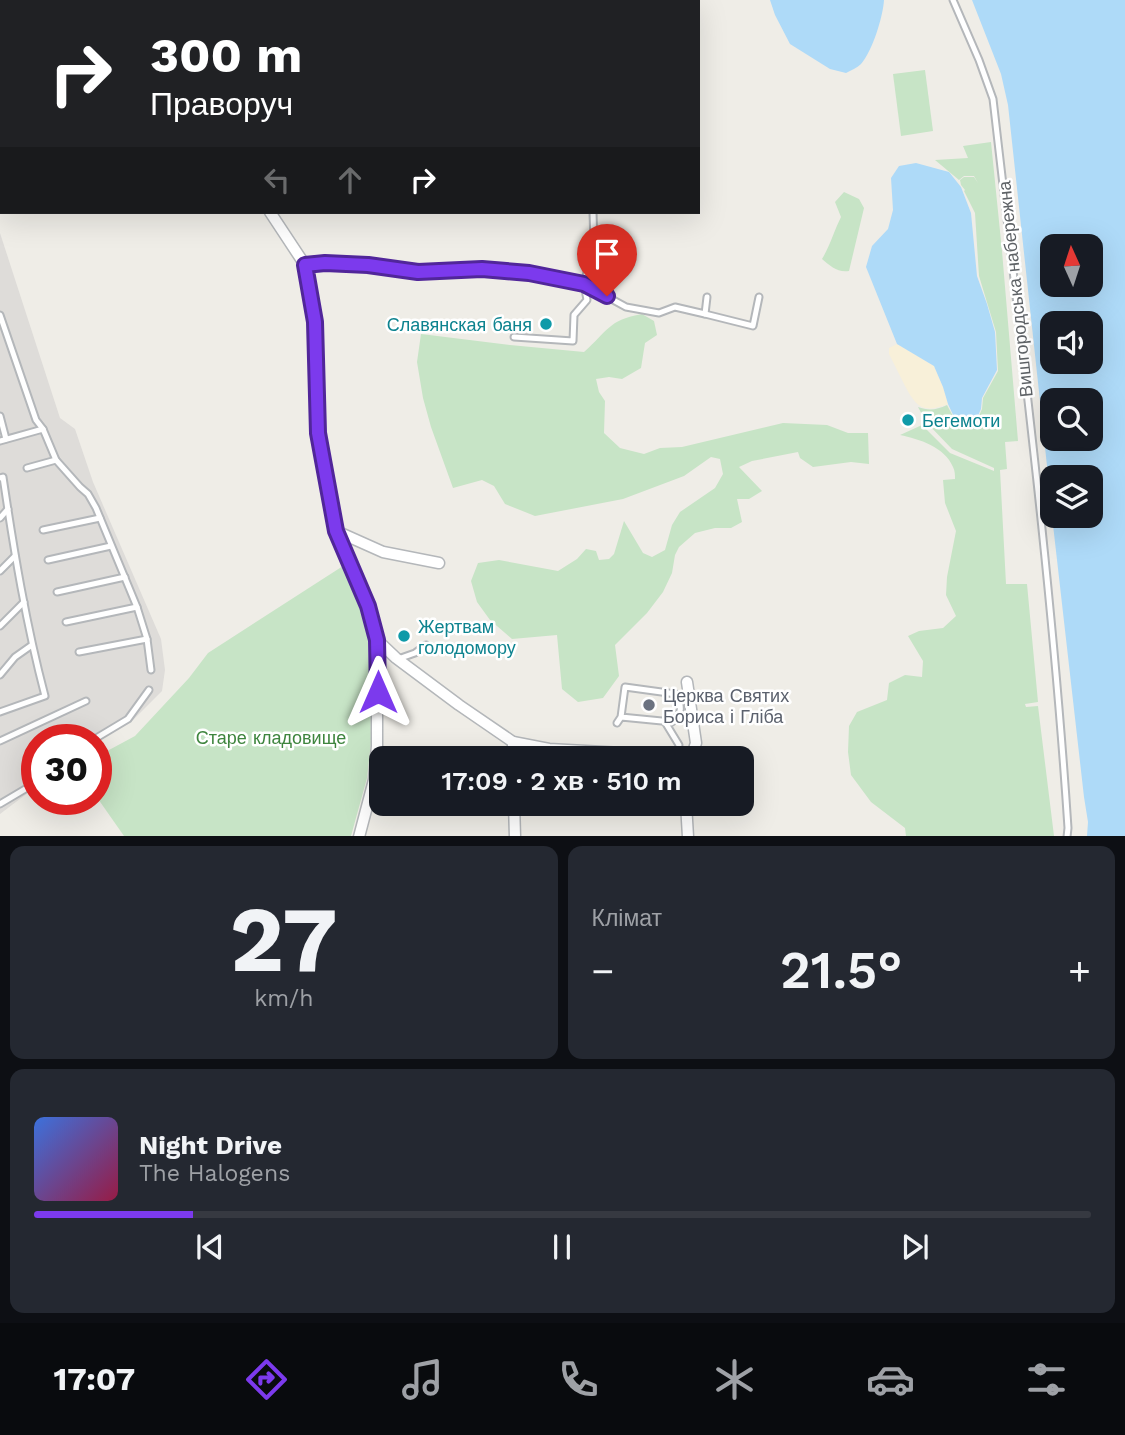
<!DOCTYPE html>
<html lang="uk">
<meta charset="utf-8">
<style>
:root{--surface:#171b24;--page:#242831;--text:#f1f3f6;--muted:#9ea1a6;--line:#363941;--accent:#7c3aed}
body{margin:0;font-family:"Work Sans",sans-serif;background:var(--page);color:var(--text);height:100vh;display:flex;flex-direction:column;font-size:26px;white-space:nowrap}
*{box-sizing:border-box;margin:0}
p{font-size:23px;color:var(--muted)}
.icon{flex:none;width:38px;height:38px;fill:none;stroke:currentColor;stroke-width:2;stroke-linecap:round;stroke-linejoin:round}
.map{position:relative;height:836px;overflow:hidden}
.sheet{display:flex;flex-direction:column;gap:10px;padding:10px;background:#0d0f14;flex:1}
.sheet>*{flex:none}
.top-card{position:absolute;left:0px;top:0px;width:700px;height:214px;box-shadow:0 7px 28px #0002;background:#202124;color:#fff;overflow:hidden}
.needle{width:46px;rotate:357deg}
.buttons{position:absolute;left:1040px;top:234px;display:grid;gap:14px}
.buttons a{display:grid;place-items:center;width:63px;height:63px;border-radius:14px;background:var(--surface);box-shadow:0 7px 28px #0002;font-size:35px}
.speed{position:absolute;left:21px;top:724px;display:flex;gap:14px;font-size:35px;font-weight:700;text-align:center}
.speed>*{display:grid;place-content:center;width:91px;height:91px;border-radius:50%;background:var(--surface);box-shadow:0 7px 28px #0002;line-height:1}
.speed .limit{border:10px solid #d22;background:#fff;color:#111}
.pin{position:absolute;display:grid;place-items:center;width:60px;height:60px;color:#fff;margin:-72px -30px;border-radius:50% 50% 50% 0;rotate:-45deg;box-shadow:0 0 7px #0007}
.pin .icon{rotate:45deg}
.me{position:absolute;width:77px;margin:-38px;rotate:0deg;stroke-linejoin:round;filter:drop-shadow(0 0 5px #0008)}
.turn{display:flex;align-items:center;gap:24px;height:147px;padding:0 35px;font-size:32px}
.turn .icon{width:91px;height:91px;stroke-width:2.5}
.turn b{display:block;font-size:49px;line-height:60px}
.lanes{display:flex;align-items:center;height:66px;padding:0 35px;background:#0003;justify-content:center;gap:35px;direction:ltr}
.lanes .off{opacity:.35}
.big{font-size:52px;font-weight:600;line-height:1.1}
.sheet .widget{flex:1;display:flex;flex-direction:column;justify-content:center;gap:10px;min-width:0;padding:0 24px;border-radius:14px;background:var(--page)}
.sheet .dial{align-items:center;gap:0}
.dial b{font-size:91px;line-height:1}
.song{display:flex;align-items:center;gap:21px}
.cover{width:84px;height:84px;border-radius:10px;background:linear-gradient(135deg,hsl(220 70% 55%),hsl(340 70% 35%))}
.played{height:7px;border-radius:4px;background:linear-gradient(90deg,var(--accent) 15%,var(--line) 15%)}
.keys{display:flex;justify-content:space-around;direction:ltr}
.heat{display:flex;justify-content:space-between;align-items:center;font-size:38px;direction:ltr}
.sheet .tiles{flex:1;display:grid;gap:10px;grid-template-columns:1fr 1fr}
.widget:last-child{grid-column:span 2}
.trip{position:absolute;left:369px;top:746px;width:385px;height:70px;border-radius:14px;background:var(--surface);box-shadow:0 7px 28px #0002;font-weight:600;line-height:70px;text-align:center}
.tab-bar{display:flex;height:112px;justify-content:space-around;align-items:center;background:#090b0e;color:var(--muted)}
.tab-bar .icon{width:49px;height:49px}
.tab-bar .current{color:var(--accent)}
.tab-bar b{font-size:32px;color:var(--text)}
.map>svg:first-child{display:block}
</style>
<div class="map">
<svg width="1125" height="837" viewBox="0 0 1125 837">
<rect width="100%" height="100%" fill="#efede7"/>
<polygon fill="#dedcd9" points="0,233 60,418 75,429 93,482 161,639 165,670 162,691 130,723 104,738 96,742 96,740 37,740 37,786 0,814"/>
<g fill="#c7e4c6">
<polygon points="925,70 933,131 901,136 893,74"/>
<path d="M991,142L1002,251L1018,441L1005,442L1007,469L1000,470L1006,584H1027L1038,702L1025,704L1026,707L1038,706L1054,836H906L905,828L871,802L851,775L848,752L849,726L857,712L887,700L889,683L905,675L922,677L923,661L908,636L919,631L943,628L956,616L946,595L947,577L956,531L945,503L943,480L955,479C955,475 955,471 953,467C945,447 919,439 900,435L922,425L950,453L994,471V468L952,449L926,422L918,407C929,411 936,410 947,405L955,420L965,423L978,418L982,409L983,398L998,371L996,332L979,276L975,213L964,191L965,190L961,185L960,180L964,177H974L978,183L974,176H964L959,180L935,160L968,158L963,146Z"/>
<path d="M844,192L859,199L864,208L849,271C838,273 830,266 822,259C830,246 834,231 841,217L835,202Z"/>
<path d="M642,314L654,321L657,335L645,343L641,368L622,379L609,377L596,379L599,392L605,401L604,433L620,448L644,454L660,448L682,447L783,423L827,425L848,433H868L869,464L851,462L813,467L800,458L798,452L752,461L739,467L762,491L749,499H737L742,522L731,528H715L695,533L679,547L675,555L672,573L663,592L647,613L615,645L619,676L603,698L578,702L562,689L557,635L512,639L490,620L477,602L471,581L478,563L499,560L558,571L577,559L586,549L596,551L599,560L609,559L614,554L624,521L643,553L652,557L665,550L672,525L680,512L715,488L723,474L720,459L711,457L684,476L623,499L535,516L505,504L494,486L482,480L453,488L431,427L423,398L417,362L421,334L510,345L584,352C608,331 608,320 642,314Z"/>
<polygon points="343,566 366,611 370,675 371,742 367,778 351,836 124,836 96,796 96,757 135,736 189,678 208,653"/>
</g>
<path fill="#f8f0d9" d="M897,344L934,366L943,387L948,404C922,414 916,407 904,384C899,374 894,364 889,354V348Z"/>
<g fill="#aedaf8" fill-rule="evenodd">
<path d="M770,0H884C883,17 872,52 861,64C857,68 851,70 846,73L830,69L790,44L775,15Z"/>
<path d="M972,0H1125V836H1087L1088,822L1084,797L1052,516H1090V478H1052V512L1008,105L1001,74ZM1052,247H1090V285H1052ZM1052,324H1090V362H1052ZM1052,401H1090V439H1052Z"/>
<polygon points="916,163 949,172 961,187 971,213 977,276 987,304 995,332 997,370 982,398 981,409 977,418 965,422 955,419 948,404 943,387 934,366 897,344 866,267 872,246 888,229 893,210 891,178 899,166"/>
</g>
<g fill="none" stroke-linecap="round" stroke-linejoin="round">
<g stroke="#b4b7ba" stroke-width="9">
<g id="lane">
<path d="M953,0L979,60L993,99C1021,342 1052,584 1068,828L1067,837"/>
<polyline points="305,265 325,263 368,265 418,272 482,269 529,273 584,284 594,244 593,212"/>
<polyline points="584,284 626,307 659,313 675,307 705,314 707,297"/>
<polyline points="705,314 753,326 759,297"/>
<polyline points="0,315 36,420 43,429"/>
<polyline points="514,337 573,341 574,315 587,300 584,284"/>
<polyline points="0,416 6,439"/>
<polyline points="0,441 43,429 56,460 80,487 88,494 96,508 137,607 147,639 151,670"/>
<polyline points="27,468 56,460"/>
<path d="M0,478L3,477C14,551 26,624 45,696L0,712"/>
<polyline points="0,518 8,509"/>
<polyline points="43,530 100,518"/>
<polyline points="48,560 111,546"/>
<polyline points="0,571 15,556"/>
<polyline points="57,592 125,577"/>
<polyline points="66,622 137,607"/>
<polyline points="0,626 24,602"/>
<polyline points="79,652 147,639"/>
<polyline points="398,659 415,653 426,645"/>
<polyline points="0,675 15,657 32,645"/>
<polyline points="665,722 679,745 677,756"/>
<path d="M617,723L621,717L672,722C683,712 682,707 676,694L625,687L621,717"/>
<polyline points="93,740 128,719 149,690"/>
<polyline points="0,741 86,701"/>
<polyline points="0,804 37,782"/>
</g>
</g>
<g stroke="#b4b7ba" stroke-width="13">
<g id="street">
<polyline points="122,0 123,2"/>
<polyline points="270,212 305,265 315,322 318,433 336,531 368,606 377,640 377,746 374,780 359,837"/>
<polyline points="336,531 383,552 439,563"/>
<polyline points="377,640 396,658 459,705 513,742 549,749 677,756 679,758"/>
<polyline points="687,682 696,743 691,758"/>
<polyline points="513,742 513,758"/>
<polyline points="514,803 515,837"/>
<polyline points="686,803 688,837"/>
</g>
</g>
<use href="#lane" stroke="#fff" stroke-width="5"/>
<use href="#street" stroke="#fff" stroke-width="10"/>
</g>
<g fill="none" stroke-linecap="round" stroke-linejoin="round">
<g stroke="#51269a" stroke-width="18">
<polyline id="route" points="378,692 377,640 368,606 336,531 318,433 315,322 305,265 325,263 368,265 418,272 482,269 529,273 584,284 607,296"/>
</g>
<use href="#route" stroke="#7c3aed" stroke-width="12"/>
</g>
<g fill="#0f9aa8" stroke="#fff" stroke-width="2.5">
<circle cx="546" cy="324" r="7"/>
<circle cx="908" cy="420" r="7"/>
<circle cx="404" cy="636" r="7"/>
</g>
<circle fill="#6b7280" stroke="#fff" stroke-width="2.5" cx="649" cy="705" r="7"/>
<g text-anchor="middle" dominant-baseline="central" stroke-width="5" stroke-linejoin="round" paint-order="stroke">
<g font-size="18" fill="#5e6266" stroke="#fff">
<text transform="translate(1015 289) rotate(-96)">Вишгородська набережна</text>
</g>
<g font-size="18" fill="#0d838f" stroke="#fff" text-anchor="start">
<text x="532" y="324" text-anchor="end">Славянская баня</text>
<text x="922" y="420">Бегемоти</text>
<text x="418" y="626">Жертвам<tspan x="418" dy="21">голодомору</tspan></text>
</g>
<g font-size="18" fill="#5b616d" stroke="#fff" text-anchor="start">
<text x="663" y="695">Церква Святих<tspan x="663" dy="21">Бориса і Гліба</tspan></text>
</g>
<g font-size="18" fill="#3e853e" stroke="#fff">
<text x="271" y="737">Старе кладовище</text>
</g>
</g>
</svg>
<div class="buttons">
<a><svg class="needle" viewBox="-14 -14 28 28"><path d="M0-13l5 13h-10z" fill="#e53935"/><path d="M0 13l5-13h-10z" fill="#9ea1a6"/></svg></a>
<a><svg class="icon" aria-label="sound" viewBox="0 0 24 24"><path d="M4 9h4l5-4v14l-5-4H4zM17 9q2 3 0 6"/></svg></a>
<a><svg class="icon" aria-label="search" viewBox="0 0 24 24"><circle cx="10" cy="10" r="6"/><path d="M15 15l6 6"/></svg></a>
<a><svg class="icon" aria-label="layers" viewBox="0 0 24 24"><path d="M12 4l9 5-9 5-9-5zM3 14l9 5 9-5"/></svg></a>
</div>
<div class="speed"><div class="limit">30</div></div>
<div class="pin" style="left:607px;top:296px;background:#d93025"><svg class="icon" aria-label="arrive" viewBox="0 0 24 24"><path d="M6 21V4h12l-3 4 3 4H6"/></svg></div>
<svg class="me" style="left:378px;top:692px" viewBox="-20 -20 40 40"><path d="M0-17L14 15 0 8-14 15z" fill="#7c3aed" stroke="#fff" stroke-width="4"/></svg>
<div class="trip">17:09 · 2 хв · 510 m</div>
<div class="top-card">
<div class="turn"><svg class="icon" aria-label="right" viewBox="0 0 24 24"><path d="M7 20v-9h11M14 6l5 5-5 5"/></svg><div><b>300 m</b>Праворуч</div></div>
<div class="lanes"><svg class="icon off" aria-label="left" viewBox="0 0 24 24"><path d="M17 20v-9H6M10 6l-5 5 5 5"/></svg><svg class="icon off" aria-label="ahead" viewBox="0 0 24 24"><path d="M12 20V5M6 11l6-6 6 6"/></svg><svg class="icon" aria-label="right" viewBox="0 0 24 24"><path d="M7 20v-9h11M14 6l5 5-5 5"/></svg></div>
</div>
</div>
<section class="sheet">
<div class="tiles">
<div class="widget dial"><b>27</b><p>km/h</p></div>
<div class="widget"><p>Клімат</p>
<div class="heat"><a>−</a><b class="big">21.5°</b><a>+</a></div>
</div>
<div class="widget">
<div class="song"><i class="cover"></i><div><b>Night Drive</b><p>The Halogens</p></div></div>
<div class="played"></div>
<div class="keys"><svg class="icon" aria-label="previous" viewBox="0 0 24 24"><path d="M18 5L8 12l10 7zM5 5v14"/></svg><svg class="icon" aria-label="pause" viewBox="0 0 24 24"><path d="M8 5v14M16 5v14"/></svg><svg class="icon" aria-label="next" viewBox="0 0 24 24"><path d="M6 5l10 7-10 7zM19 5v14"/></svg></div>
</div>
</div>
</section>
<nav class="tab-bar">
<b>17:07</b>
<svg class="icon current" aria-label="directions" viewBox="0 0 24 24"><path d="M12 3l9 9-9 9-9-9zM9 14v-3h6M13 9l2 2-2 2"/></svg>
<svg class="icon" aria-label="music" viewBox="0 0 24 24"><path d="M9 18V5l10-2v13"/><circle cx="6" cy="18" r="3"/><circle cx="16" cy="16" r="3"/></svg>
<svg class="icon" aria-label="phone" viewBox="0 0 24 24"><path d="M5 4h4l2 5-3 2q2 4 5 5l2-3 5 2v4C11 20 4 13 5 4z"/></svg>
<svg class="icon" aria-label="climate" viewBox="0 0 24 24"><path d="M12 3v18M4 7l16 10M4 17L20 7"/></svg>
<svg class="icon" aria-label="car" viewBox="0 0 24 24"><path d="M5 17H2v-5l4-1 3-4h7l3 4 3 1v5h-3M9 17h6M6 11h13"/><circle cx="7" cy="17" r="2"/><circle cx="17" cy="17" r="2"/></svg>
<svg class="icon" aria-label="filters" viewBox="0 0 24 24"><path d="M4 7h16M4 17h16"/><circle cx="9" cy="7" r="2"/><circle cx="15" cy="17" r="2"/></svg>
</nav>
